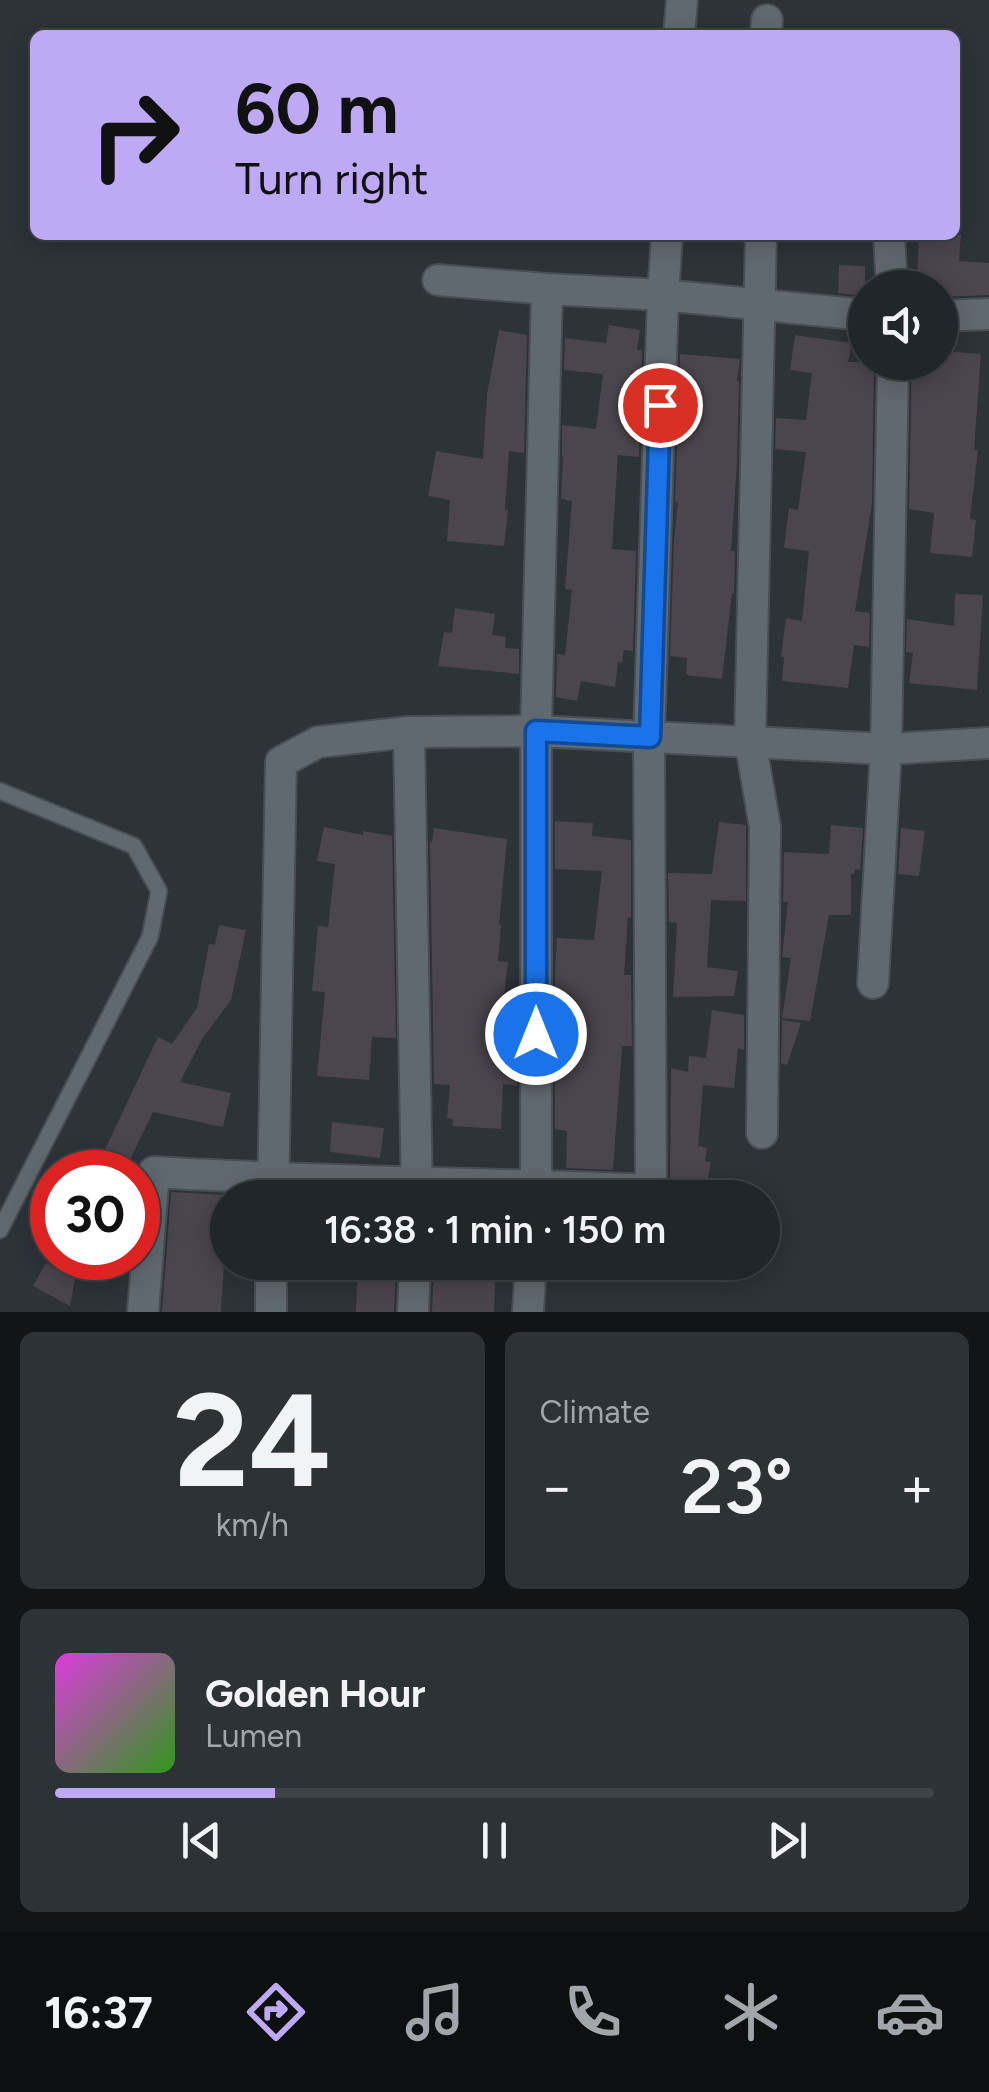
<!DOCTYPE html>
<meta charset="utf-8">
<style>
:root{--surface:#21262b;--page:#2d3237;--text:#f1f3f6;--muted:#a2a5a9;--line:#3e4347;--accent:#bea9f5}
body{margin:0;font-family:Figtree,sans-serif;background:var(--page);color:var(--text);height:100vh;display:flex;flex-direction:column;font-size:38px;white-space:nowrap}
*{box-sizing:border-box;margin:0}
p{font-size:32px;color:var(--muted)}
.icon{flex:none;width:55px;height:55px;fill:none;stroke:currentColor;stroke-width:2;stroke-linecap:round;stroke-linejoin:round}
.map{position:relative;height:1312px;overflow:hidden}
.panel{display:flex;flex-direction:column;gap:20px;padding:20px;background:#121518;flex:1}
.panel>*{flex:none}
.guide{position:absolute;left:30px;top:30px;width:930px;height:210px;border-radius:15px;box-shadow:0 5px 25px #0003,0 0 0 2px var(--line);background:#bea9f5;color:#111;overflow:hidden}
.fabs{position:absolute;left:848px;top:270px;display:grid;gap:20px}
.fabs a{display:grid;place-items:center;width:110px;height:110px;border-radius:50%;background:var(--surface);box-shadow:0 5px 25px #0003,0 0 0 2px var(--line);font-size:50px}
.speed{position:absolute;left:30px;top:1150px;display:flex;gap:20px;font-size:50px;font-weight:700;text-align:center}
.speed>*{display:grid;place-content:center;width:130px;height:130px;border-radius:50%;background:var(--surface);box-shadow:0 5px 25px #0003,0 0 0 2px var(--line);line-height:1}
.speed .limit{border:15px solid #d22;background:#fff;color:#111}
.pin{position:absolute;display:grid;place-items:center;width:85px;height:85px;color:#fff;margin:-42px;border:5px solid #fff;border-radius:50%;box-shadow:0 2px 10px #0007}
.me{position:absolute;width:110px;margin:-55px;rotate:0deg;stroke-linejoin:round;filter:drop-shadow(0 0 8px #0008)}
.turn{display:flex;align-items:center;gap:35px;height:210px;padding:0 40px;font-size:45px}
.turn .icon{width:130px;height:130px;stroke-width:2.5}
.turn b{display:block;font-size:70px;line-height:85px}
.big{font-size:75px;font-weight:600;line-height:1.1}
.panel .tile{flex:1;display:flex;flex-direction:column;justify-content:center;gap:15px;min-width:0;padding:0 35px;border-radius:15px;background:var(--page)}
.panel .dial{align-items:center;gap:0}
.dial b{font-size:130px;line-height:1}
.song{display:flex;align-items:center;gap:30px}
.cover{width:120px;height:120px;border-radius:15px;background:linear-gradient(135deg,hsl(300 70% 55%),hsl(110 70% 35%))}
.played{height:10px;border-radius:5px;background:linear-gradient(90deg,var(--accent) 25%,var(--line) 25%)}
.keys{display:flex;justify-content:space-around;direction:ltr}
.heat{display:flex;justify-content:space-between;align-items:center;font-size:55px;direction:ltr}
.panel .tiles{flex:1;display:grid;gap:20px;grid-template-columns:1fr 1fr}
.tile:last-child{grid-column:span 2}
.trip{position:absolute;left:210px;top:1180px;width:570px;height:100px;border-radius:50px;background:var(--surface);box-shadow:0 5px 25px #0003,0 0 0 2px var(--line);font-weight:600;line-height:100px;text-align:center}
.dock{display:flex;height:160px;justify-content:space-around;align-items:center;background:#0d0f11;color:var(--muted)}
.dock .icon{width:70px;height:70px}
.dock .active{color:var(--accent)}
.dock b{font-size:45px;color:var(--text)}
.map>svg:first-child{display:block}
</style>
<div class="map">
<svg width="989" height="1312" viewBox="0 0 989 1312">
<rect width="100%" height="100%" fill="#2c3339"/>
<g fill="#4b454d">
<polygon points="919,235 961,235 959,261 989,263 989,295 940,297 940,288 917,288"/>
<polygon points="839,265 865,266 865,296 838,293"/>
<polygon points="609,325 640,330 637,350 642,350 639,457 618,455 612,549 636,551 633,651 624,650 622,663 618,662 615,687 581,681 577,701 556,697 557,654 565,655 572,590 565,589 572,501 561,499 563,456 562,456 562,425 596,429 603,374 564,370 565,338 606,343"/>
<polygon points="499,330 527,335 524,453 509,451 505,510 508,510 504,546 447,541 450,500 428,496 436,451 483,459 487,394"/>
<polygon points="795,335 852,343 848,362 874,362 872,504 855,611 870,613 869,647 854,645 848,688 782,681 784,657 781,657 786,618 802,621 809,551 784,548 789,508 798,510 806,452 775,449 776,418 806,420 812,373 790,370"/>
<polygon points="940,351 981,354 974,450 978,450 970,519 976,520 972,557 930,553 934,513 909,509 912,362 940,362"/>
<polygon points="680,354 740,359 737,380 739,381 737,463 731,551 735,551 734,593 732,593 722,679 686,675 687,658 670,656 674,540 678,502 675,502"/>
<polygon points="955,594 983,595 977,690 909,683 913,653 906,652 907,619 954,626"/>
<polygon points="455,608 495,614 492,635 506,637 505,648 519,649 519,674 438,666 444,632 452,633"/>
<polygon points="555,821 593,823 592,836 631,840 631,918 628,917 624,975 631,975 632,1046 622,1046 613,1170 566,1168 567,1131 555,1129 555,971 557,938 594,940 602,871 555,869"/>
<polygon points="719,822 746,825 746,901 711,900 707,967 738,971 734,996 673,997 677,923 669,922 668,873 712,874"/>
<polygon points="831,825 863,828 860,870 855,869 854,874 851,874 851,915 829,915 810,1021 782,1018 791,958 782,957 788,902 783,902 784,852 829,854"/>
<polygon points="324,827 363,835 363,831 392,836 396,1038 372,1037 369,1080 317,1076 325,992 312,991 318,926 328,927 335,864 317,861"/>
<polygon points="434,828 507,839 499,925 501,925 498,961 508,962 502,1012 517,1013 517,1086 503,1084 501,1129 452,1126 453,1119 447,1118 450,1085 434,1084 430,842 432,842"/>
<polygon points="901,828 925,831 919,876 898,874"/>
<polygon points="219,925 246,930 231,1000 202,1039 180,1082 231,1093 223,1127 153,1112 124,1172 103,1172 105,1161 101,1158 158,1037 172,1044 197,1008 209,944 215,945"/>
<polygon points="712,1010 744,1015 744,1050 738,1048 734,1088 703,1085 698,1146 707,1148 705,1161 711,1162 704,1198 672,1198 675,1180 670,1180 671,1068 688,1072 689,1056 706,1058"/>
<polygon points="782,1020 801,1023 787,1065 781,1063"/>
<polygon points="332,1122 384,1128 380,1158 330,1152"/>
<polygon points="171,1192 228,1195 221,1312 162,1312"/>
<polygon points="358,1262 396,1262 394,1312 356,1312"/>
<polygon points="434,1262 496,1262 494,1312 432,1312"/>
<polygon points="46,1263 75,1278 70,1306 33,1286"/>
</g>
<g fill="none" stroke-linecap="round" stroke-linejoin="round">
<g stroke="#484e53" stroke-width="19">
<polyline id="service" points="0,791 134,846 159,891 150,937 0,1230"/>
</g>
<g stroke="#484e53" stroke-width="34">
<g id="minor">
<polyline points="679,35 682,0"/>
<polyline points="766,35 767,20"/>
<polyline points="761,235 750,740 765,827 762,1133"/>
<polyline points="889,235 892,288"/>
<polyline points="438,280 547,289 663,295 865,315"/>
<polyline points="940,316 989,314"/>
<polyline points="409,732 417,1198"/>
<polyline points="873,983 886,749 893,362"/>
<polyline points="273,1198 281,762 318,742 409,732 536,731 886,749 989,743"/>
<polyline points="536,1198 536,731 547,289"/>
<polyline points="651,1198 649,737 663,295 667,235"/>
<path d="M143,1312L154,1172C319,1182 485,1183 651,1190"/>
<polyline points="271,1312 271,1262"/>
<polyline points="413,1312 415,1262"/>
<polyline points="528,1312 531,1262"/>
</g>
</g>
<use href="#service" stroke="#616970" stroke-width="15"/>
<use href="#minor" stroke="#616970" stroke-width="30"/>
</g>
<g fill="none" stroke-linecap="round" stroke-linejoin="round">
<g stroke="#114b97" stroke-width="25">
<polyline id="route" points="536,1034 536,731 650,737 660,405"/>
</g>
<use href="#route" stroke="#1a73e8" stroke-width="18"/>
</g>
</svg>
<div class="fabs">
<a><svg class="icon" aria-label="sound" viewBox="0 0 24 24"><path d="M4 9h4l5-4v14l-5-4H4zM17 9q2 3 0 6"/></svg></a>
</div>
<div class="speed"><div class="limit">30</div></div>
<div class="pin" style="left:660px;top:405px;background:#d93025"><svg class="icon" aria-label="arrive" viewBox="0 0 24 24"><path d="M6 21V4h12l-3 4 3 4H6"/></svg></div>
<svg class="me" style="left:536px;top:1034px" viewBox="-20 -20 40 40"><circle r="17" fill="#1a73e8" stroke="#fff" stroke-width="3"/><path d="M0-11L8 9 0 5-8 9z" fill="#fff"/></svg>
<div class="trip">16:38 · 1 min · 150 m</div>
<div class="guide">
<div class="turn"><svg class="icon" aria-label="right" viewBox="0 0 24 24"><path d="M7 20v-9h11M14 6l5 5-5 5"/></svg><div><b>60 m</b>Turn right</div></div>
</div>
</div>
<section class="panel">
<div class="tiles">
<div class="tile dial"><b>24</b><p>km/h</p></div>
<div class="tile"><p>Climate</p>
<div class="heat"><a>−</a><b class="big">23°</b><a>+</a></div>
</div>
<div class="tile">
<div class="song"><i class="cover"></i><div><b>Golden Hour</b><p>Lumen</p></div></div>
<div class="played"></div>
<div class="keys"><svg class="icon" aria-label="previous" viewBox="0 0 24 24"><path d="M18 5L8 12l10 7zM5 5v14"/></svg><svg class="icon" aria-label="pause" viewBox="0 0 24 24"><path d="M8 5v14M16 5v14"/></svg><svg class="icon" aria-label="next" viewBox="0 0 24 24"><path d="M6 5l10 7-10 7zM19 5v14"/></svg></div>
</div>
</div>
</section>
<nav class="dock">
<b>16:37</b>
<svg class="icon active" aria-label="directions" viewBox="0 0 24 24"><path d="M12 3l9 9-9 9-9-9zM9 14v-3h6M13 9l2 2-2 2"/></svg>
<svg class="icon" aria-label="music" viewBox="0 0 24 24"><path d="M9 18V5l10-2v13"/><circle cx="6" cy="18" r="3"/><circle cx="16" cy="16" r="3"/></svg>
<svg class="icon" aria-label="phone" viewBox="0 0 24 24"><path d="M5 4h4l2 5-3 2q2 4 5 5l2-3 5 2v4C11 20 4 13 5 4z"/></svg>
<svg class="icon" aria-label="climate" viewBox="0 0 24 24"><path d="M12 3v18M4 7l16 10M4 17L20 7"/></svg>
<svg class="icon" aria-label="car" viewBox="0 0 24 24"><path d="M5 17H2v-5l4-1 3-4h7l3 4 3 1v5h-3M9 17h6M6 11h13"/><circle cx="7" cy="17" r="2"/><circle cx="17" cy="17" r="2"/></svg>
</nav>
